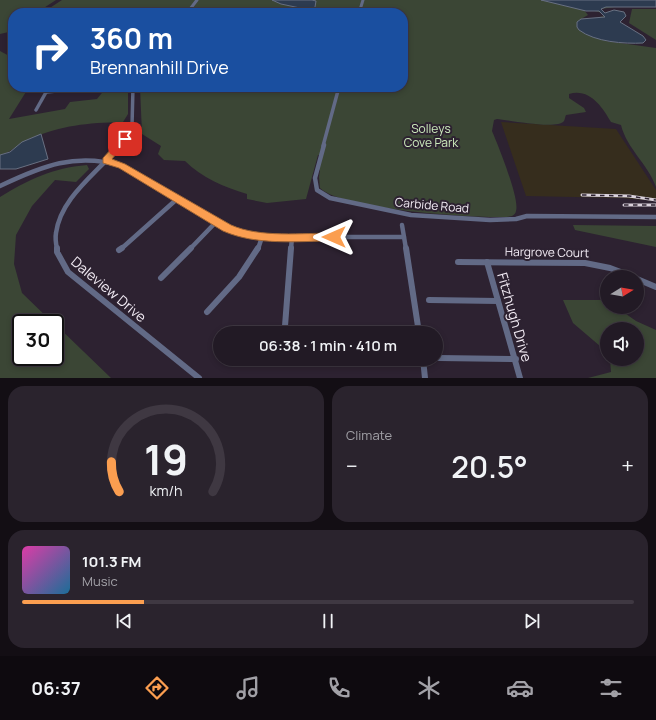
<!DOCTYPE html>
<meta charset="utf-8">
<style>
:root{--surface:#221a25;--page:#2a232d;--text:#f1f3f6;--muted:#a2a1a7;--line:#3f3842;--accent:#fb9e50}
body{margin:0;font-family:Manrope,sans-serif;background:var(--page);color:var(--text);height:100vh;display:flex;flex-direction:column;font-size:15px;white-space:nowrap}
*{box-sizing:border-box;margin:0}
p{font-size:13px;color:var(--muted)}
.icon{flex:none;width:22px;height:22px;fill:none;stroke:currentColor;stroke-width:2;stroke-linecap:round;stroke-linejoin:round}
.map{position:relative;height:378px;overflow:hidden}
.side{display:flex;flex-direction:column;gap:8px;padding:8px;background:#130e14;flex:1}
.side>*{flex:none}
.hud{position:absolute;left:8px;top:8px;width:400px;height:84px;border-radius:16px;box-shadow:0 2px 6px #0003,0 0 0 1px var(--line);background:#1a4fa0;color:#fff;overflow:hidden}
.needle{width:26px;rotate:79deg}
.buttons{position:absolute;left:600px;top:270px;display:grid;gap:8px}
.buttons a{display:grid;place-items:center;width:44px;height:44px;border-radius:50%;background:var(--surface);box-shadow:0 2px 6px #0003,0 0 0 1px var(--line);font-size:20px}
.speed{position:absolute;left:12px;top:314px;display:flex;gap:8px;font-size:20px;font-weight:700;text-align:center}
.speed>*{display:grid;place-content:center;width:52px;height:52px;border-radius:50%;background:var(--surface);box-shadow:0 2px 6px #0003,0 0 0 1px var(--line);line-height:1}
.speed .limit{border:2px solid #111;border-radius:6px;background:#fff;color:#111}
.pin{position:absolute;display:grid;place-items:center;width:34px;height:34px;color:#fff;margin:-17px;border-radius:8px;box-shadow:0 2px 6px #0006}
.me{position:absolute;width:44px;margin:-22px;rotate:270deg;stroke-linejoin:round;filter:drop-shadow(0 0 3px #0008)}
.turn{display:flex;align-items:center;gap:14px;height:84px;padding:0 16px;font-size:18px}
.turn .icon{width:52px;height:52px;stroke-width:2.5}
.turn b{display:block;font-size:28px;line-height:34px}
.big{font-size:30px;font-weight:600;line-height:1.1}
.side .tile{flex:1;display:flex;flex-direction:column;justify-content:center;gap:6px;min-width:0;padding:0 14px;border-radius:16px;background:var(--page)}
.side .dial{align-items:center;gap:0}
.dial svg{height:104px;overflow:visible;fill:none;stroke:var(--line);stroke-width:7;stroke-linecap:round;text-anchor:middle}
.dial text{fill:var(--text);stroke:none}
.song{display:flex;align-items:center;gap:12px}
.cover{width:48px;height:48px;border-radius:6px;background:linear-gradient(135deg,hsl(320 70% 55%),hsl(200 70% 35%))}
.played{height:4px;border-radius:2px;background:linear-gradient(90deg,var(--accent) 20%,var(--line) 20%)}
.keys{display:flex;justify-content:space-around;direction:ltr}
.heat{display:flex;justify-content:space-between;align-items:center;font-size:22px;direction:ltr}
.side .tiles{flex:1;display:grid;gap:8px;grid-template-columns:1fr 1fr}
.tile:last-child{grid-column:span 2}
.trip{position:absolute;left:213px;top:326px;width:230px;height:40px;border-radius:20px;background:var(--surface);box-shadow:0 2px 6px #0003,0 0 0 1px var(--line);font-weight:600;line-height:40px;text-align:center}
.menu{display:flex;height:64px;justify-content:space-around;align-items:center;background:#0e0a0f;color:var(--muted)}
.menu .icon{width:28px;height:28px}
.menu .current{color:var(--accent)}
.menu b{font-size:18px;color:var(--text)}
.map>svg:first-child{display:block}
</style>
<div class="map">
<svg width="656" height="378" viewBox="0 0 656 378">
<rect width="100%" height="100%" fill="#2d2231"/>
<polygon fill="#362d1d" points="501,122 616,129 656,190 656,201 622,198 526,196"/>
<g fill="#3b4635">
<polygon points="0,0 56,0 36,13 13,13 13,31 0,34"/>
<polygon points="62,0 272,0 281,4 301,8 291,13 42,13"/>
<path d="M312,0H541L559,4L615,7L601,9L605,13L614,10L624,12L626,16L620,21L622,24L599,17L605,16C599,10 593,11 584,10L588,15L581,19L598,37L606,41L656,48V187C648,164 627,149 621,125L611,122C602,107 590,88 569,94V98L584,108L586,112L566,115C565,117 565,119 564,121C557,130 509,120 497,119L494,120L492,131C498,145 520,199 516,211C515,217 508,217 503,217C471,218 340,209 320,188L319,177L320,170L317,169L320,155H318L306,199L267,203L247,199V194C224,187 202,178 185,161L164,160L158,154L161,146L142,134L140,87H403V13H314L316,1Z"/>
<polygon points="632,9 656,9 656,40 629,23"/>
<path d="M0,51L13,58V87H29L9,119L65,109L70,102L97,99L106,88L128,87V114L123,122C85,123 64,125 29,139C18,144 12,152 0,155Z"/>
<path d="M87,165L89,169L76,182L55,180L32,206L16,235L14,264L22,293L53,323H21V357H55V324L111,378H0V197C30,179 52,168 87,165Z"/>
<polygon points="573,225 656,226 656,247 575,230"/>
<polygon points="563,300 606,300 607,307 616,307 636,321 656,330 656,378 588,378 611,372 610,359 637,359 637,329 607,329 607,352 573,323"/>
</g>
<g fill="#2d3b50" stroke="#687082">
<polygon points="272,0 312,0 316,1 314,13 291,13 300,8 281,4"/>
<path d="M541,0H656V7H606L601,9L605,13L614,10L624,12L626,16L620,22L643,36L646,40L643,43C624,44 595,42 579,30L577,27V22L581,19L605,17L599,11H586Z"/>
<polygon points="41,134 48,159 16,169 0,169 0,155 10,152 22,142"/>
</g>
<g fill="none" stroke-linecap="round" stroke-linejoin="round">
<g stroke="#626a86" stroke-width="3">
<polyline points="187,13 197,0"/>
<polyline points="359,13 363,0"/>
</g>
<g stroke="#626a86" stroke-width="3.5">
<polyline points="47,92 95,87"/>
<polyline points="36,110 49,87"/>
<polyline points="119,146 130,132 132,126 133,87"/>
<polyline points="323,146 339,87"/>
</g>
<g stroke="#626a86" stroke-width="4.5">
<polyline points="324,145 315,178 317,190 330,198 411,215 490,220 516,219 527,216 656,217"/>
<path d="M0,186C42,166 76,152 122,166L237,232L262,237H404"/>
<polyline points="402,225 406,249"/>
<path d="M57,249C56,244 55,238 56,233C61,196 99,172 120,145"/>
<polyline points="121,249 177,199"/>
<polyline points="190,249 216,222"/>
<polyline points="258,249 262,237"/>
<polyline points="291,249 292,237"/>
</g>
<g stroke="#626a86" stroke-width="6">
<polyline points="57,248 57,252 68,272 199,378"/>
<polyline points="406,248 419,333"/>
<polyline points="119,250 122,248"/>
<polyline points="458,262 585,263 610,268 634,277"/>
<polyline points="487,262 520,378"/>
<polyline points="161,278 191,248"/>
<polyline points="637,279 656,287"/>
<polyline points="429,300 498,301"/>
<polyline points="207,312 239,277 258,248"/>
<polyline points="285,326 291,248"/>
<polyline points="439,358 516,359"/>
<polyline points="423,359 425,378"/>
</g>
<g stroke="#d9d1db" stroke-width="3">
<g id="rail">
<polyline points="582,195 629,196 656,200"/>
<polyline points="624,205 656,205"/>
</g>
</g>
<use href="#rail" stroke="#2d2231" stroke-width="1.5" stroke-dasharray="4.5" stroke-linecap="butt"/>
</g>
<path fill="#fb9e50" stroke="#a36734" d="M122,137H125L129,139L112,159L125,164L231,225C260,238 303,233 334,233L339,237L334,241C298,241 257,246 223,231L119,168L103,163V158Z"/>
<g text-anchor="middle" dominant-baseline="central" stroke-width="4" stroke-linejoin="round" paint-order="stroke">
<g font-size="12" fill="#cdecbd" stroke="#2d2231">
<text x="431" y="128">Solleys<tspan x="431" dy="14">Cove Park</tspan></text>
</g>
<g font-size="12" fill="#f3ecf5" stroke="#2d2231">
<text transform="translate(432 205) rotate(5)">Carbide Road</text>
<text transform="translate(547 252) rotate(1)">Hargrove Court</text>
</g>
<g font-size="14" fill="#f3ecf5" stroke="#2d2231">
<text transform="translate(109 289) rotate(40)">Daleview Drive</text>
<text transform="translate(515 317) rotate(74)">Fitzhugh Drive</text>
</g>
</g>
</svg>
<div class="buttons">
<a><svg class="needle" viewBox="-14 -14 28 28"><path d="M0-13l5 13h-10z" fill="#e53935"/><path d="M0 13l5-13h-10z" fill="#a2a1a7"/></svg></a>
<a><svg class="icon" aria-label="sound" viewBox="0 0 24 24"><path d="M4 9h4l5-4v14l-5-4H4zM17 9q2 3 0 6"/></svg></a>
</div>
<div class="speed"><div class="limit">30</div></div>
<div class="pin" style="left:125px;top:139px;background:#d93025"><svg class="icon" aria-label="arrive" viewBox="0 0 24 24"><path d="M6 21V4h12l-3 4 3 4H6"/></svg></div>
<svg class="me" style="left:334px;top:237px" viewBox="-20 -20 40 40"><path d="M0-17L14 15 0 8-14 15z" fill="#fb9e50" stroke="#fff" stroke-width="4"/></svg>
<div class="trip">06:38 · 1 min · 410 m</div>
<div class="hud">
<div class="turn"><svg class="icon" aria-label="right" viewBox="0 0 24 24"><path d="M7 20v-9h11M14 6l5 5-5 5"/></svg><div><b>360 m</b>Brennanhill Drive</div></div>
</div>
</div>
<section class="side">
<div class="tiles">
<div class="tile dial"><svg viewBox="0 0 100 80">
<path d="M14 69A42 42 0 1 1 86 69"/>
<path d="M14 69A42 42 0 0 1 8 46" stroke="#fb9e50"/>
<text x="50" y="56" font-size="32" font-weight="700">19</text>
<text x="50" y="72" font-size="11">km/h</text>
</svg></div>
<div class="tile"><p>Climate</p>
<div class="heat"><a>−</a><b class="big">20.5°</b><a>+</a></div>
</div>
<div class="tile">
<div class="song"><i class="cover"></i><div><b>101.3 FM</b><p>Music</p></div></div>
<div class="played"></div>
<div class="keys"><svg class="icon" aria-label="previous" viewBox="0 0 24 24"><path d="M18 5L8 12l10 7zM5 5v14"/></svg><svg class="icon" aria-label="pause" viewBox="0 0 24 24"><path d="M8 5v14M16 5v14"/></svg><svg class="icon" aria-label="next" viewBox="0 0 24 24"><path d="M6 5l10 7-10 7zM19 5v14"/></svg></div>
</div>
</div>
</section>
<nav class="menu">
<b>06:37</b>
<svg class="icon current" aria-label="directions" viewBox="0 0 24 24"><path d="M12 3l9 9-9 9-9-9zM9 14v-3h6M13 9l2 2-2 2"/></svg>
<svg class="icon" aria-label="music" viewBox="0 0 24 24"><path d="M9 18V5l10-2v13"/><circle cx="6" cy="18" r="3"/><circle cx="16" cy="16" r="3"/></svg>
<svg class="icon" aria-label="phone" viewBox="0 0 24 24"><path d="M5 4h4l2 5-3 2q2 4 5 5l2-3 5 2v4C11 20 4 13 5 4z"/></svg>
<svg class="icon" aria-label="climate" viewBox="0 0 24 24"><path d="M12 3v18M4 7l16 10M4 17L20 7"/></svg>
<svg class="icon" aria-label="car" viewBox="0 0 24 24"><path d="M5 17H2v-5l4-1 3-4h7l3 4 3 1v5h-3M9 17h6M6 11h13"/><circle cx="7" cy="17" r="2"/><circle cx="17" cy="17" r="2"/></svg>
<svg class="icon" aria-label="filters" viewBox="0 0 24 24"><path d="M4 7h16M4 17h16"/><circle cx="9" cy="7" r="2"/><circle cx="15" cy="17" r="2"/></svg>
</nav>
